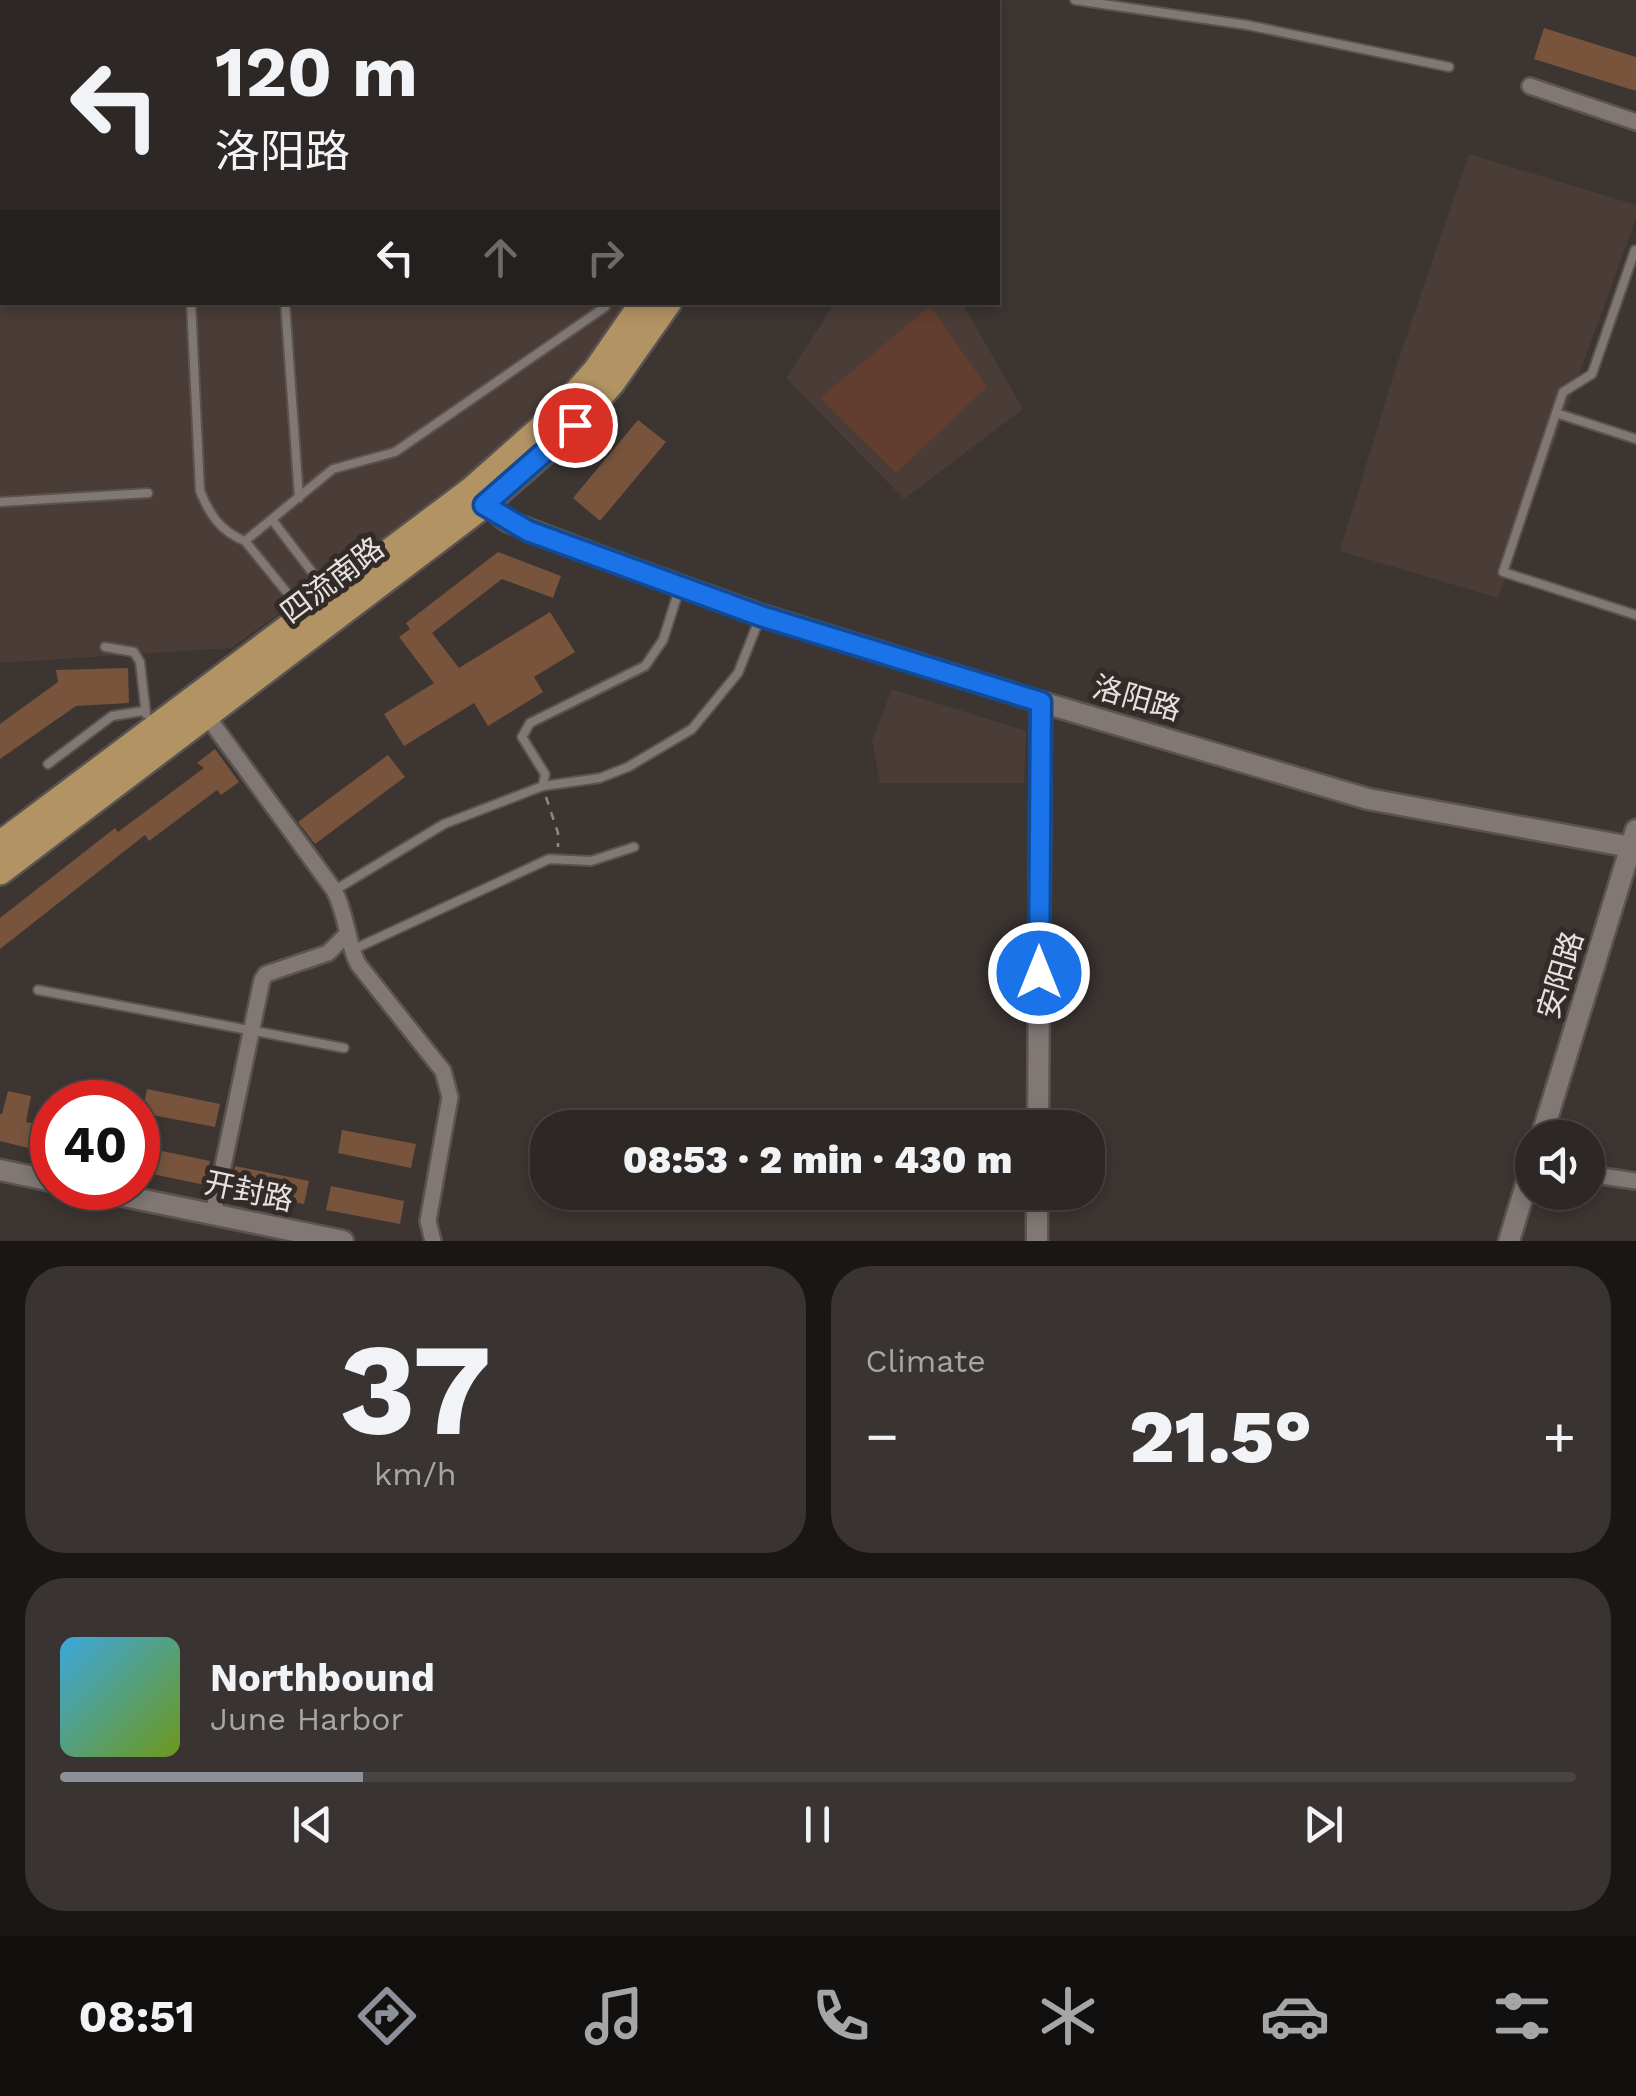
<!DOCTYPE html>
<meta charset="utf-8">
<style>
:root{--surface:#2d2826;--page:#393432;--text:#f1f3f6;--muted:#a7a6a7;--line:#484443;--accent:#8c9099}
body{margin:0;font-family:"Work Sans","Noto Sans SC",sans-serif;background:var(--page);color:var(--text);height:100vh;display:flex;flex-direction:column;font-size:38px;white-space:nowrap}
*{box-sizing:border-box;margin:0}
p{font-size:32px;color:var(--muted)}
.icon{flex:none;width:55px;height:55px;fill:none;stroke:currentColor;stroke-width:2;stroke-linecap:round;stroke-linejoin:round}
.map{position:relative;height:1241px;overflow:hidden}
.details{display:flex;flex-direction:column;gap:25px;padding:25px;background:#191615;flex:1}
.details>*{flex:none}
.hud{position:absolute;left:0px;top:0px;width:1000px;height:305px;box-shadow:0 5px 15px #0003,0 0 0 2px var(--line);background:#2d2826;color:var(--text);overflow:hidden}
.buttons{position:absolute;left:1515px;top:1120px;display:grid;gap:20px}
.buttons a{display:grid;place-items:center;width:90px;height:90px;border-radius:50%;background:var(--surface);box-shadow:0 5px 15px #0003,0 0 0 2px var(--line);font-size:50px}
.speed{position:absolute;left:30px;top:1080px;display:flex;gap:20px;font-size:50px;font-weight:700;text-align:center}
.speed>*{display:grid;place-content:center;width:130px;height:130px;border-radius:50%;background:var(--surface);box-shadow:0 5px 15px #0003,0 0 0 2px var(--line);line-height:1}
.speed .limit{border:15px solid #d22;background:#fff;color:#111}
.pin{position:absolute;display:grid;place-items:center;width:85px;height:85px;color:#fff;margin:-42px;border:5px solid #fff;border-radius:50%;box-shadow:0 2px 10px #0007}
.me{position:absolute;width:110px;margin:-55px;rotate:0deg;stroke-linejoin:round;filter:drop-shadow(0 0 8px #0008)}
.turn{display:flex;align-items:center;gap:35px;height:210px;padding:0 50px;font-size:45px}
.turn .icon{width:130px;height:130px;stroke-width:2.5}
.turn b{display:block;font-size:70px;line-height:85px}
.lanes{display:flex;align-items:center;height:95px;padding:0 50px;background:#0003;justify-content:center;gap:50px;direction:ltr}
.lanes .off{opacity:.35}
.big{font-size:75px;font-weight:800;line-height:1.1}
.details .widget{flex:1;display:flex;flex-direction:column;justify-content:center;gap:15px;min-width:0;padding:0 35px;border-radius:40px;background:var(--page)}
.details .dial{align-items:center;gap:0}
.dial b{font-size:130px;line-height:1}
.song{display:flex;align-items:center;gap:30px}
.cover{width:120px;height:120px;border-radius:15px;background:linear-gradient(135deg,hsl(200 70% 55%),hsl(80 70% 35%))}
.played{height:10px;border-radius:5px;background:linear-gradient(90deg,var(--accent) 20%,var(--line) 20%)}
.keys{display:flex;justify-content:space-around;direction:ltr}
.heat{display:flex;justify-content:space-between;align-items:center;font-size:55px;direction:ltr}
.details .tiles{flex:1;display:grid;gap:25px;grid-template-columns:1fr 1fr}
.widget:last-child{grid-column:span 2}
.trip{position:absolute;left:530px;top:1110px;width:575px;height:100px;border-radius:40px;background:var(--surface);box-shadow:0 5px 15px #0003,0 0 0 2px var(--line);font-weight:800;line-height:100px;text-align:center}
.tab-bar{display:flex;height:160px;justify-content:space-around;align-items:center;background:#12100f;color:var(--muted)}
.tab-bar .icon{width:70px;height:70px}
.tab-bar .on{color:var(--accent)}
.tab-bar b{font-size:45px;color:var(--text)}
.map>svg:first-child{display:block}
</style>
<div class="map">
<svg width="1636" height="1241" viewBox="0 0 1636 1241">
<rect width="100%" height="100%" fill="#3c3532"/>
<g fill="#4a3c36">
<polygon points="0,0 806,0 2,2 2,302 628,303 612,330 493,461 231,648 0,663"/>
<polygon points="1469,154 1636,205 1636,218 1498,598 1340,551 1395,370"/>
<polygon points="835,303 962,303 1023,409 904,499 786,378"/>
<polygon points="892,689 1026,731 1024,783 880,783 872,741"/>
</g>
<polygon fill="#613e2f" points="930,306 987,387 896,473 820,398"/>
<g fill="#78543c">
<polygon points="1544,28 1636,57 1636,91 1534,59"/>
<polygon points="638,420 666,442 600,521 573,498"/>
<polygon points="498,552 561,576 553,598 502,579 432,633 459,668 550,612 575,652 534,677 543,692 488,726 474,703 404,746 384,714 434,683 399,637 410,629 406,623"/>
<polygon points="128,668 129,703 76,706 0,759 0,724 58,682 56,670"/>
<polygon points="215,749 239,782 221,795 217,790 149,841 145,835 0,949 0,918 115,828 118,832 204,768 197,763"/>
<polygon points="388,755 405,777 315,844 298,822"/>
<polygon points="147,1089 220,1104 215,1127 142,1113"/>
<polygon points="8,1091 31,1096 26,1122 52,1127 52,1154 0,1141 0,1114 2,1114"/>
<polygon points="342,1130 416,1144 411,1168 338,1153"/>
<polygon points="138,1146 210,1161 205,1185 138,1171"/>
<polygon points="235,1166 309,1181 304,1204 231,1190"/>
<polygon points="331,1186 404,1201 400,1224 326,1210"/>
</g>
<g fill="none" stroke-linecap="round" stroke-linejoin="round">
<g stroke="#5a5350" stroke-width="12">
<g id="service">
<polyline points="268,0 268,2"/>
<polyline points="1075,0 1247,25 1449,67"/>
<polyline points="1635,250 1592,374 1563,392 1503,572 1636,615"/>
<polyline points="0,290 2,290"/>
<path d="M191,302L200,491C210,515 220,531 245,541L333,469L395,452L605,307L607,302"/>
<polyline points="285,302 299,498"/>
<polyline points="1556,413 1636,439"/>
<polyline points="0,502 148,493"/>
<polyline points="273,521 328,593"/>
<polyline points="245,541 302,611"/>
<polyline points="105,647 134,652 140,662 146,714"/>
<polyline points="48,764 112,716 143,711"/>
<polyline points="543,786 545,774 522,737 530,723 645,666 663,640 679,590"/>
<polyline points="335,890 444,824 543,786 600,778 628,767 692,729 738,673 761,615"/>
<polyline points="352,950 549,859 591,861 634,847"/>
<polyline points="38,990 344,1048"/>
</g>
</g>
<g stroke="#5a5350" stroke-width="20">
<g id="minor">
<polyline points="1530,86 1636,122"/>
<path d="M207,716L334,890C347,914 346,940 358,964L443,1071L450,1097L428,1221L433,1241"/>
<polyline points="1588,1174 1636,1181"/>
<polyline points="213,1214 262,980 266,974 328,953 348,933"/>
</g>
</g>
<g stroke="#5a5350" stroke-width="25">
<g id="tertiary">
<polyline points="476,496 507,521 606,559 761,615 1041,702 1368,799 1636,848"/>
<polyline points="1038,1128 1041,702"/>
<polyline points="1541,1138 1636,830"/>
<polyline points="0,1170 52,1181"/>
<polyline points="85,1188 343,1241"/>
<polyline points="1037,1241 1037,1192"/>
<polyline points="1509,1241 1532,1165"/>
</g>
</g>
<g stroke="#5a5350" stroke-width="30">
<g id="primary">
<polyline points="837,2 839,0"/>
<polyline points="865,2 867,0"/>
<polyline points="0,844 471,490 557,414 596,370 643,302"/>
<polyline points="0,872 484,505 575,425 612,383 669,302"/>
</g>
</g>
<polyline stroke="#8e8885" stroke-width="2.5" stroke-dasharray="8 8" stroke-linecap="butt" points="546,797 558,833 558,847"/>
<use href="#service" stroke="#817875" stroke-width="8"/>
<use href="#minor" stroke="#817875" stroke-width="15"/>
<use href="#tertiary" stroke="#817875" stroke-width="20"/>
<use href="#primary" stroke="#b29364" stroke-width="25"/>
</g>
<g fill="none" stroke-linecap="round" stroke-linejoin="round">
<g stroke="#114b97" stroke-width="25">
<polyline id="route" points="575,425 484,505 528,531 761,616 1041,702 1039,973"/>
</g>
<use href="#route" stroke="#1a73e8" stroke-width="18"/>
</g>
<g text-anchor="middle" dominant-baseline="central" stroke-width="10" stroke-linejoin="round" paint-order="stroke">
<g font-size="30" fill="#e6e1df" stroke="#322b28">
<text transform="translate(332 580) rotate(-37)">四流南路</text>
<text transform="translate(1137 698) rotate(16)">洛阳路</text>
<text transform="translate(1560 975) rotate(-73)">安阳路</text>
<text transform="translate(249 1191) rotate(12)">开封路</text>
</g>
</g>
</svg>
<div class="buttons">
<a><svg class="icon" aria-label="sound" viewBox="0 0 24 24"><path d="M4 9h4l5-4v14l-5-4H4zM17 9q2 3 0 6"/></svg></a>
</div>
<div class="speed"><div class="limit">40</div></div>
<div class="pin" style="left:575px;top:425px;background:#d93025"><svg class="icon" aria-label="arrive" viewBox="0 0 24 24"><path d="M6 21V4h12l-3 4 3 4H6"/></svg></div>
<svg class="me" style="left:1039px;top:973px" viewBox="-20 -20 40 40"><circle r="17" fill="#1a73e8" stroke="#fff" stroke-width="3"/><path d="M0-11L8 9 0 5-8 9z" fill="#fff"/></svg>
<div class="trip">08:53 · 2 min · 430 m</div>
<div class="hud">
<div class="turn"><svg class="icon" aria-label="left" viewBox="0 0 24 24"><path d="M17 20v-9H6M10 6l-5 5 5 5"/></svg><div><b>120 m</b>洛阳路</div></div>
<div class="lanes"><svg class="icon" aria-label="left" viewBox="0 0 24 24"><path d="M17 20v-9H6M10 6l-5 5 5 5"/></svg><svg class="icon off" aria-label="ahead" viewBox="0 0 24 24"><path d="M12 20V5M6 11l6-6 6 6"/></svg><svg class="icon off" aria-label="right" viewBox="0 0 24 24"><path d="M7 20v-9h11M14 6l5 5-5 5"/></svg></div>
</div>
</div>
<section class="details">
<div class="tiles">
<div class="widget dial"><b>37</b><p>km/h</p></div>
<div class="widget"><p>Climate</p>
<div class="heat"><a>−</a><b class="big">21.5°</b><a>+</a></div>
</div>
<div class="widget">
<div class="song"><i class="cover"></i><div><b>Northbound</b><p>June Harbor</p></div></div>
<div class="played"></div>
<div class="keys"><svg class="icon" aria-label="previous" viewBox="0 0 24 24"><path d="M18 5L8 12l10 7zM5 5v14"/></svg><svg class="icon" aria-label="pause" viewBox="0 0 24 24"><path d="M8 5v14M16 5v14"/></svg><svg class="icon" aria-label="next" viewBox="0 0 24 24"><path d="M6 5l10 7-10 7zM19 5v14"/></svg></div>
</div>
</div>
</section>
<nav class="tab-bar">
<b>08:51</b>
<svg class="icon on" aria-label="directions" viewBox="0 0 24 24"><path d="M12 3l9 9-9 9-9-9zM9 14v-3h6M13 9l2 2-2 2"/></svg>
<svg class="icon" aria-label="music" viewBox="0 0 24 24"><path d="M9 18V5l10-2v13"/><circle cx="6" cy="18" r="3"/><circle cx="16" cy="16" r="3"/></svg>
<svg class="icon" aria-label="phone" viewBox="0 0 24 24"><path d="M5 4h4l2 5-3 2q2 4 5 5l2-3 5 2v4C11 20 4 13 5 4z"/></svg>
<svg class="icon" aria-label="climate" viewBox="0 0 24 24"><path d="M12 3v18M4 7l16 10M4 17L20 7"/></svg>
<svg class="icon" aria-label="car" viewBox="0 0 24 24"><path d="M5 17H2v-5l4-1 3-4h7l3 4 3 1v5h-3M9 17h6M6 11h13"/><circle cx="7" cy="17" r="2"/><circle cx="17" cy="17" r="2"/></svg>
<svg class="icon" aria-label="filters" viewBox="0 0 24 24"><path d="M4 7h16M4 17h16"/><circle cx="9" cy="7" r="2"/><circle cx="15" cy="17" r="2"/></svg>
</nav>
